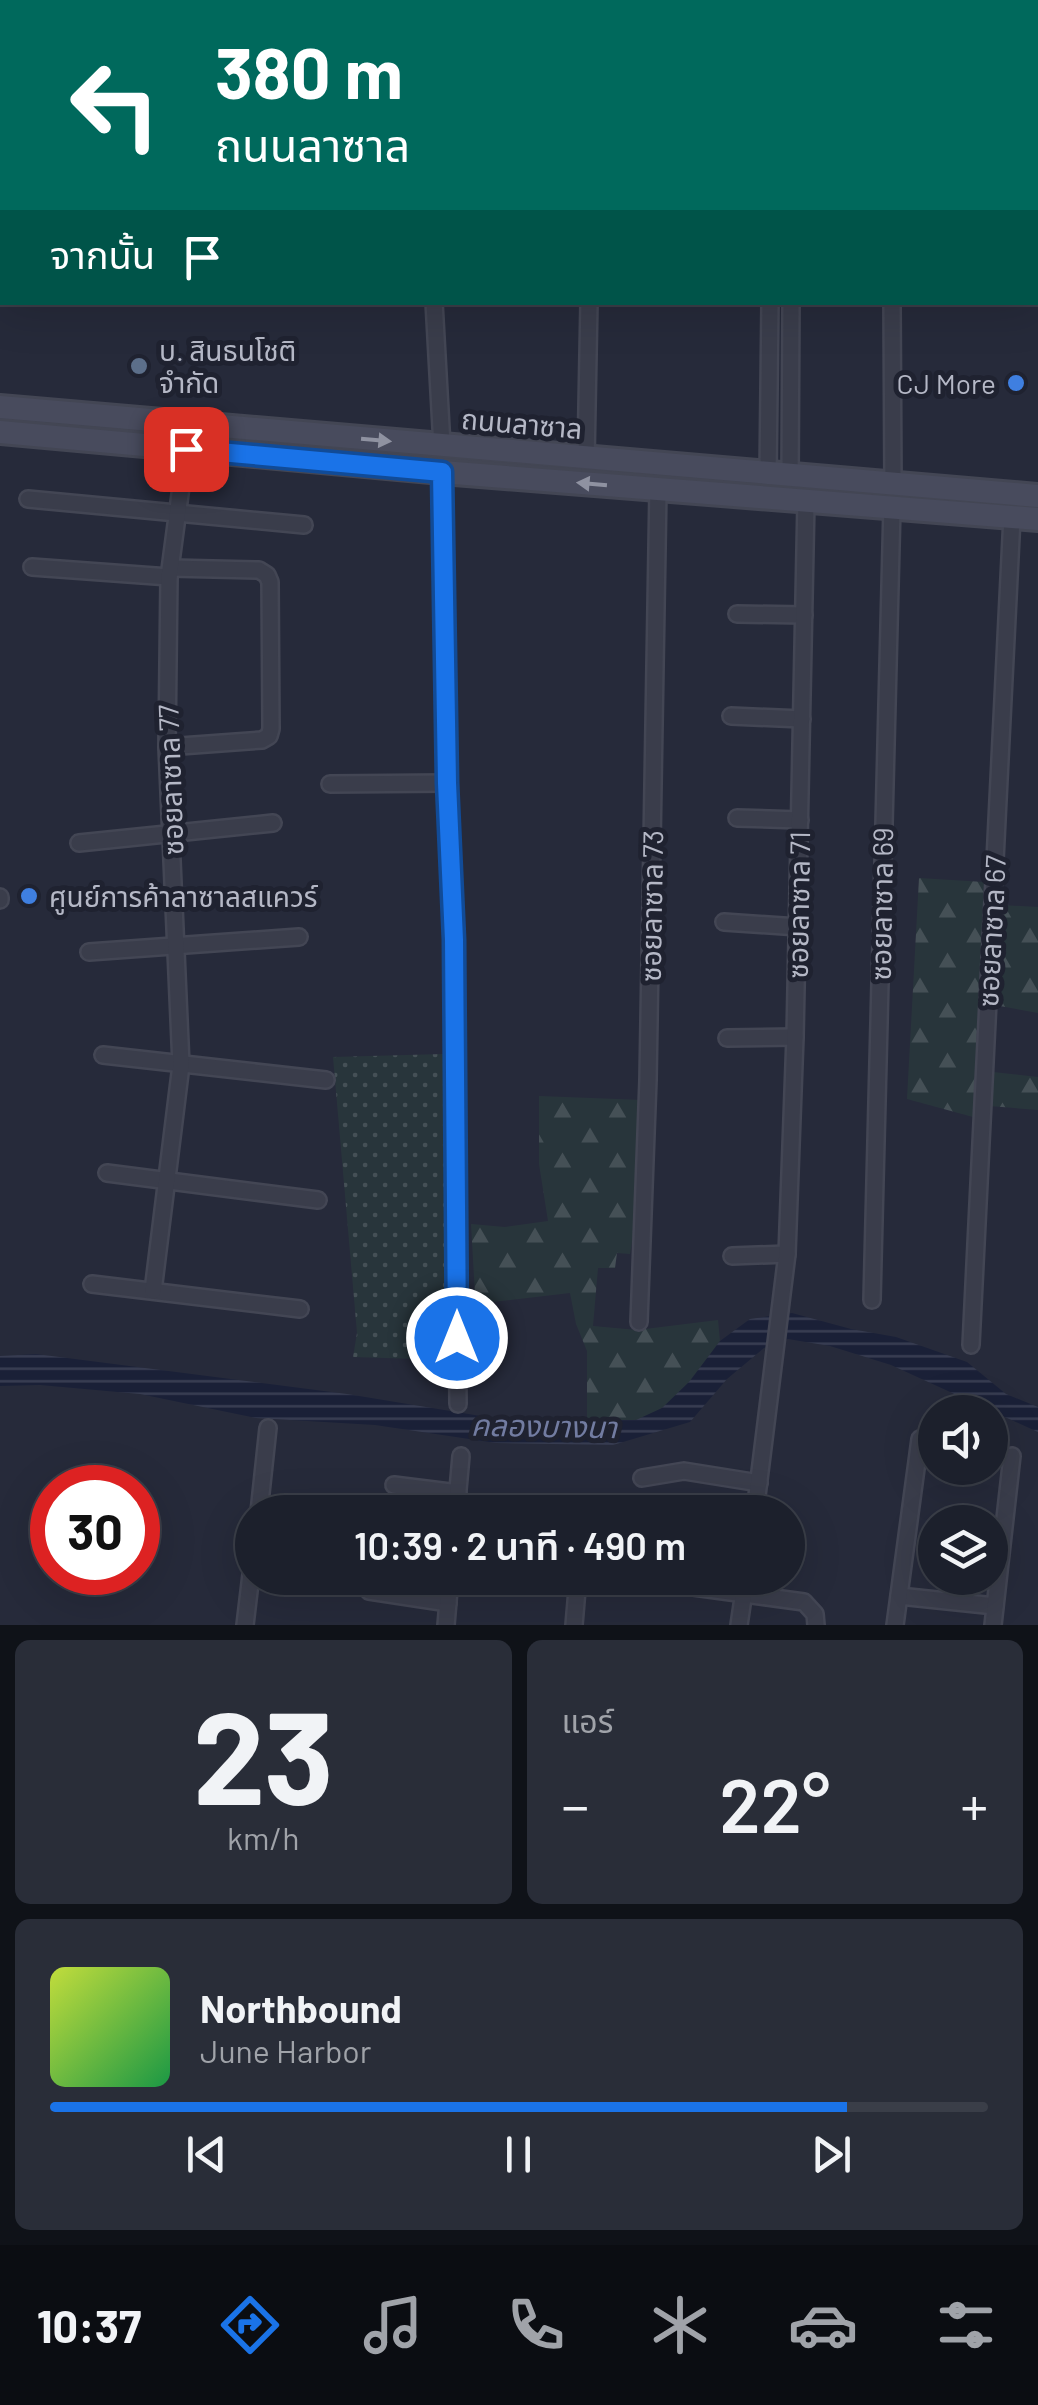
<!DOCTYPE html>
<html lang="th">
<meta charset="utf-8">
<style>
:root{--surface:#1c202c;--page:#292d38;--text:#f1f3f6;--muted:#a0a3a9;--line:#3a3e48;--accent:#1a73e8}
body{margin:0;font-family:Barlow,"Noto Sans Thai",sans-serif;background:var(--page);color:var(--text);height:100vh;display:flex;flex-direction:column;font-size:38px;white-space:nowrap}
*{box-sizing:border-box;margin:0}
p{font-size:32px;color:var(--muted)}
.icon{flex:none;width:55px;height:55px;fill:none;stroke:currentColor;stroke-width:2;stroke-linecap:round;stroke-linejoin:round}
.map{position:relative;height:1625px;overflow:hidden}
.details{display:flex;flex-direction:column;gap:15px;padding:15px;background:#0f1218;flex:1}
.details>*{flex:none}
.hud{position:absolute;left:0px;top:0px;width:1040px;height:305px;box-shadow:0 10px 40px #0002,0 0 0 2px var(--line);background:#00695c;color:#fff;overflow:hidden}
.fabs{position:absolute;left:918px;top:1395px;display:grid;gap:20px}
.fabs a{display:grid;place-items:center;width:90px;height:90px;border-radius:50%;background:var(--surface);box-shadow:0 10px 40px #0002,0 0 0 2px var(--line);font-size:50px}
.speed{position:absolute;left:30px;top:1465px;display:flex;gap:20px;font-size:50px;font-weight:700;text-align:center}
.speed>*{display:grid;place-content:center;width:130px;height:130px;border-radius:50%;background:var(--surface);box-shadow:0 10px 40px #0002,0 0 0 2px var(--line);line-height:1}
.speed .limit{border:15px solid #d22;background:#fff;color:#111}
.pin{position:absolute;display:grid;place-items:center;width:85px;height:85px;color:#fff;margin:-42px;border-radius:20px;box-shadow:0 5px 15px #0006}
.me{position:absolute;width:110px;margin:-55px;rotate:0deg;stroke-linejoin:round;filter:drop-shadow(0 0 8px #0008)}
.turn{display:flex;align-items:center;gap:35px;height:210px;padding:0 50px;font-size:45px}
.turn .icon{width:130px;height:130px;stroke-width:2.5}
.turn b{display:block;font-size:70px;line-height:85px}
.then{display:flex;align-items:center;height:95px;padding:0 50px;background:#0003;gap:20px;font-size:38px}
.big{font-size:75px;font-weight:600;line-height:1.1}
.details .tile{flex:1;display:flex;flex-direction:column;justify-content:center;gap:15px;min-width:0;padding:0 35px;border-radius:15px;background:var(--page)}
.details .dial{align-items:center;gap:0}
.dial b{font-size:130px;line-height:1}
.song{display:flex;align-items:center;gap:30px}
.cover{width:120px;height:120px;border-radius:15px;background:linear-gradient(135deg,hsl(70 70% 55%),hsl(140 70% 35%))}
.played{height:10px;border-radius:5px;background:linear-gradient(90deg,var(--accent) 85%,var(--line) 85%)}
.keys{display:flex;justify-content:space-around;direction:ltr}
.heat{display:flex;justify-content:space-between;align-items:center;font-size:55px;direction:ltr}
.details .tiles{flex:1;display:grid;gap:15px;grid-template-columns:1fr 1fr}
.tile:last-child{grid-column:span 2}
.trip{position:absolute;left:235px;top:1495px;width:570px;height:100px;border-radius:50px;background:var(--surface);box-shadow:0 10px 40px #0002,0 0 0 2px var(--line);font-weight:600;line-height:100px;text-align:center}
.tabs{display:flex;height:160px;justify-content:space-around;align-items:center;background:#0b0d12;color:var(--muted)}
.tabs .icon{width:70px;height:70px}
.tabs .current{color:var(--accent)}
.tabs b{font-size:45px;color:var(--text)}
.map>svg:first-child{display:block}
</style>
<div class="map">
<svg width="1038" height="1625" viewBox="0 0 1038 1625">
<defs>
<pattern id="grass-dots" width="8" height="8" patternUnits="userSpaceOnUse" patternTransform="scale(2.5)"><rect width="8" height="8" fill="#28353b"/><path d="M2 2h.1M6 6h.1" fill="none" stroke="#455056" stroke-width="1.8" stroke-linecap="round"/></pattern>
<pattern id="forest-firs" width="22" height="20" patternUnits="userSpaceOnUse" patternTransform="scale(2.5)"><rect width="22" height="20" fill="#28353b"/><path d="M5 1l3.5 6h-7zM16 11l3.5 6h-7z" fill="#455056"/></pattern>
<pattern id="water-rules" width="6" height="5" patternUnits="userSpaceOnUse" patternTransform="scale(2.5)"><rect width="6" height="5" fill="#1a2037"/><path d="M0 2.5h6" fill="none" stroke="#393e52"/></pattern>
</defs>
<rect width="100%" height="100%" fill="#262a3a"/>
<g fill="url(#grass-dots)">
<polygon points="328,444 627,472 666,479 372,456 328,447"/>
<polygon points="443,1054 451,1217 451,1360 353,1357 357,1333 333,1057"/>
</g>
<g fill="url(#forest-firs)">
<polygon points="919,878 984,882 973,1117 907,1099"/>
<polygon points="1001,905 1038,907 1038,1013 994,1005"/>
<polygon points="993,1072 1038,1077 1038,1110 989,1106"/>
<path d="M539,1096L642,1100L639,1200L630,1254L617,1253L615,1268H598L593,1326L637,1330L718,1320L720,1341C698,1370 673,1413 635,1420C620,1422 602,1419 587,1419V1351L576,1324L570,1293L493,1302L475,1295L471,1224L505,1227L548,1221L539,1164Z"/>
</g>
<polygon fill="url(#water-rules)" points="792,1313 851,1329 896,1337 967,1362 1006,1394 1038,1407 1038,1432 891,1365 830,1346 788,1339 764,1348 727,1379 690,1422 613,1445 496,1443 375,1425 256,1418 140,1394 40,1385 0,1386 0,1356 36,1354 347,1394 505,1420 636,1420 662,1408 689,1382 720,1341 750,1319"/>
<g fill="none" stroke-linecap="round" stroke-linejoin="round">
<g stroke="#434654" stroke-width="20">
<g id="street">
<polyline points="416,0 416,2"/>
<polyline points="575,0 575,2"/>
<polyline points="890,0 890,2"/>
<polyline points="792,2 792,0"/>
<polyline points="434,302 442,446"/>
<polyline points="892,302 893,486"/>
<polyline points="586,459 589,302"/>
<polyline points="442,472 447,783 454,940 458,1404"/>
<polyline points="768,475 770,302"/>
<polyline points="790,477 791,302"/>
<polyline points="28,499 304,525"/>
<polyline points="32,567 169,577"/>
<polyline points="737,614 804,615"/>
<polyline points="731,716 802,719"/>
<polyline points="167,747 262,740 269,736 271,729 270,582 267,575 259,570 171,568"/>
<polyline points="330,784 447,783"/>
<polyline points="737,818 800,820"/>
<polyline points="79,843 273,823"/>
<polyline points="0,897 0,900"/>
<polyline points="724,922 798,927"/>
<polyline points="89,952 299,937"/>
<polyline points="727,1038 795,1037"/>
<polyline points="103,1055 326,1080"/>
<polyline points="107,1173 318,1200"/>
<polyline points="732,1256 787,1254"/>
<polyline points="92,1284 300,1309"/>
<polyline points="153,1291 181,1065 167,747 169,577 186,449"/>
<polyline points="872,1300 892,507"/>
<polyline points="639,1322 648,1080 658,489"/>
<polyline points="971,1345 1012,517"/>
<polyline points="642,1478 684,1471 759,1483"/>
<polyline points="394,1485 458,1493"/>
<polyline points="259,1512 268,1428"/>
<polyline points="456,1512 461,1456"/>
<polyline points="755,1512 787,1254 795,1037 806,501"/>
<polyline points="627,1578 804,1602 815,1614 816,1625"/>
<polyline points="369,1591 448,1603"/>
<polyline points="899,1596 995,1606"/>
<polyline points="245,1625 252,1566"/>
<polyline points="446,1625 450,1578"/>
<polyline points="574,1625 578,1578"/>
<polyline points="739,1625 746,1578"/>
<polyline points="895,1625 920,1439"/>
<polyline points="993,1625 1012,1456"/>
</g>
</g>
<g stroke="#434654" stroke-width="28">
<g id="secondary">
<polyline points="0,407 1038,496"/>
<polyline points="0,432 442,472 1038,519"/>
</g>
</g>
<use href="#street" stroke="#3a3d4b" stroke-width="15"/>
<use href="#secondary" stroke="#484b5d" stroke-width="22"/>
</g>
<defs><path id="oneway-solid" d="M-6-.8H1V-3.2L6.5 0L1 3.2V.8H-6Z" transform="scale(2.5)"/></defs>
<g fill="#8f92a1">
<use href="#oneway-solid" transform="translate(376 440) rotate(5)"/>
<use href="#oneway-solid" transform="translate(592 484) rotate(-175)"/>
</g>
<g fill="none" stroke-linecap="round" stroke-linejoin="round">
<g stroke="#114b97" stroke-width="25">
<polyline id="route" points="186,449 442,472 447,783 454,940 457,1338"/>
</g>
<use href="#route" stroke="#1a73e8" stroke-width="18"/>
</g>
<circle fill="#5c6f8a" stroke="#1f2230" stroke-width="4" cx="139" cy="366" r="10"/>
<g fill="#3f7fe0" stroke="#1f2230" stroke-width="4">
<circle cx="1016" cy="383" r="10"/>
<circle cx="29" cy="896" r="10"/>
</g>
<g text-anchor="middle" dominant-baseline="central" stroke-width="10" stroke-linejoin="round" paint-order="stroke">
<g font-size="28" fill="#b5b8c6" stroke="#1f2230" text-anchor="start">
<text x="159" y="350">บ. สินธนโชติ<tspan x="159" dy="32">จำกัด</tspan></text>
<text x="996" y="383" text-anchor="end">CJ More</text>
<text x="49" y="896">ศูนย์การค้าลาซาลสแควร์</text>
</g>
<g font-size="28" fill="#b5b8c6" stroke="#1f2230">
<text transform="translate(522 423) rotate(5)">ถนนลาซาล</text>
<text transform="translate(170 780) rotate(-92)">ซอยลาซาล 77</text>
<text transform="translate(881 904) rotate(-89)">ซอยลาซาล 69</text>
<text transform="translate(798 905) rotate(-89)">ซอยลาซาล 71</text>
<text transform="translate(651 906) rotate(-89)">ซอยลาซาล 73</text>
<text transform="translate(991 931) rotate(-87)">ซอยลาซาล 67</text>
</g>
<g font-size="30" font-style="italic" fill="#727ca1" stroke="#1f2230">
<text transform="translate(544 1425) rotate(1)">คลองบางนา</text>
</g>
</g>
</svg>
<div class="fabs">
<a><svg class="icon" aria-label="sound" viewBox="0 0 24 24"><path d="M4 9h4l5-4v14l-5-4H4zM17 9q2 3 0 6"/></svg></a>
<a><svg class="icon" aria-label="layers" viewBox="0 0 24 24"><path d="M12 4l9 5-9 5-9-5zM3 14l9 5 9-5"/></svg></a>
</div>
<div class="speed"><div class="limit">30</div></div>
<div class="pin" style="left:186px;top:449px;background:#d93025"><svg class="icon" aria-label="arrive" viewBox="0 0 24 24"><path d="M6 21V4h12l-3 4 3 4H6"/></svg></div>
<svg class="me" style="left:457px;top:1338px" viewBox="-20 -20 40 40"><circle r="17" fill="#1a73e8" stroke="#fff" stroke-width="3"/><path d="M0-11L8 9 0 5-8 9z" fill="#fff"/></svg>
<div class="trip">10:39 · 2 นาที · 490 m</div>
<div class="hud">
<div class="turn"><svg class="icon" aria-label="left" viewBox="0 0 24 24"><path d="M17 20v-9H6M10 6l-5 5 5 5"/></svg><div><b>380 m</b>ถนนลาซาล</div></div>
<div class="then">จากนั้น<svg class="icon" aria-label="arrive" viewBox="0 0 24 24"><path d="M6 21V4h12l-3 4 3 4H6"/></svg></div>
</div>
</div>
<section class="details">
<div class="tiles">
<div class="tile dial"><b>23</b><p>km/h</p></div>
<div class="tile"><p>แอร์</p>
<div class="heat"><a>−</a><b class="big">22°</b><a>+</a></div>
</div>
<div class="tile">
<div class="song"><i class="cover"></i><div><b>Northbound</b><p>June Harbor</p></div></div>
<div class="played"></div>
<div class="keys"><svg class="icon" aria-label="previous" viewBox="0 0 24 24"><path d="M18 5L8 12l10 7zM5 5v14"/></svg><svg class="icon" aria-label="pause" viewBox="0 0 24 24"><path d="M8 5v14M16 5v14"/></svg><svg class="icon" aria-label="next" viewBox="0 0 24 24"><path d="M6 5l10 7-10 7zM19 5v14"/></svg></div>
</div>
</div>
</section>
<nav class="tabs">
<b>10:37</b>
<svg class="icon current" aria-label="directions" viewBox="0 0 24 24"><path d="M12 3l9 9-9 9-9-9zM9 14v-3h6M13 9l2 2-2 2"/></svg>
<svg class="icon" aria-label="music" viewBox="0 0 24 24"><path d="M9 18V5l10-2v13"/><circle cx="6" cy="18" r="3"/><circle cx="16" cy="16" r="3"/></svg>
<svg class="icon" aria-label="phone" viewBox="0 0 24 24"><path d="M5 4h4l2 5-3 2q2 4 5 5l2-3 5 2v4C11 20 4 13 5 4z"/></svg>
<svg class="icon" aria-label="climate" viewBox="0 0 24 24"><path d="M12 3v18M4 7l16 10M4 17L20 7"/></svg>
<svg class="icon" aria-label="car" viewBox="0 0 24 24"><path d="M5 17H2v-5l4-1 3-4h7l3 4 3 1v5h-3M9 17h6M6 11h13"/><circle cx="7" cy="17" r="2"/><circle cx="17" cy="17" r="2"/></svg>
<svg class="icon" aria-label="filters" viewBox="0 0 24 24"><path d="M4 7h16M4 17h16"/><circle cx="9" cy="7" r="2"/><circle cx="15" cy="17" r="2"/></svg>
</nav>
